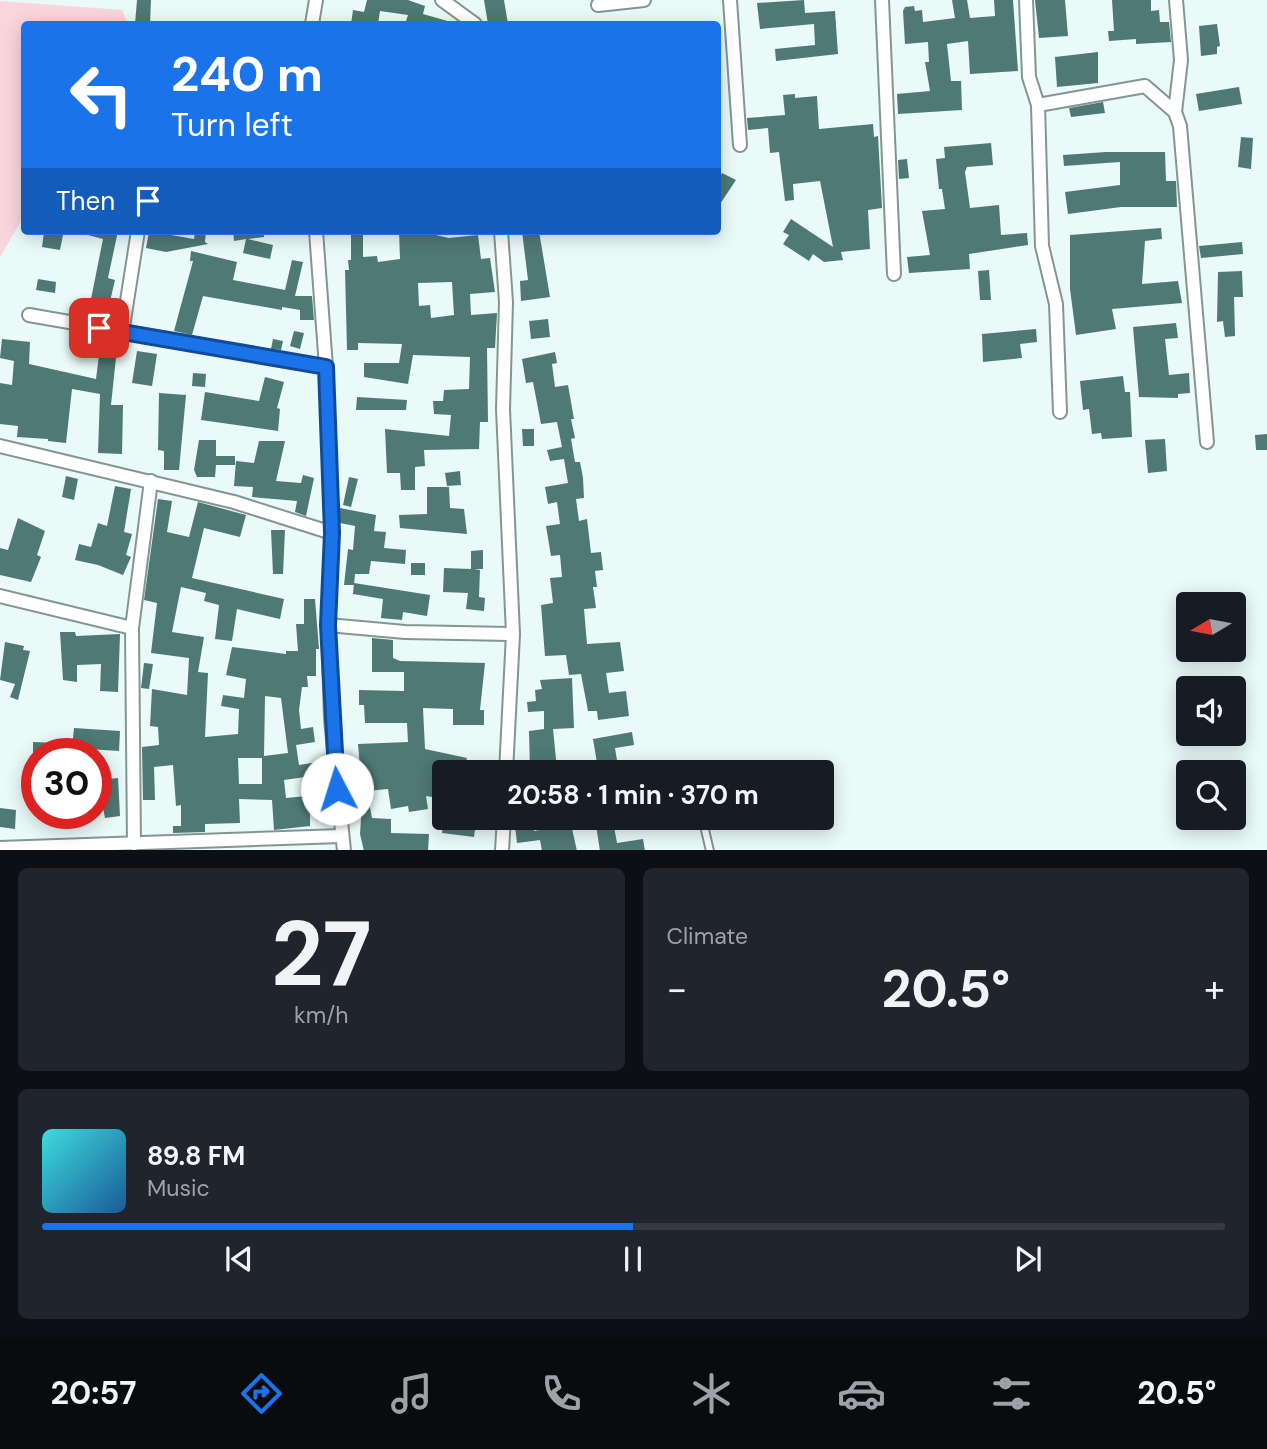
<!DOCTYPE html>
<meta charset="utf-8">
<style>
:root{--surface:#171b24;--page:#20242c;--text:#f1f3f6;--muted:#9ea1a6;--line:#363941;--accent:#1a73e8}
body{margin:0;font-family:"DM Sans",sans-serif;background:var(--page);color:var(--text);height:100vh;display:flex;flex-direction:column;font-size:26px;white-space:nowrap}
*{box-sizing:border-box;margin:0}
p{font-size:23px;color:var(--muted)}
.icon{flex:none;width:38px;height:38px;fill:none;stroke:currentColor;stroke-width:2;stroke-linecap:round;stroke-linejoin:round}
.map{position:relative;height:850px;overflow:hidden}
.panel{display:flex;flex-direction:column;gap:18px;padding:18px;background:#0d0f14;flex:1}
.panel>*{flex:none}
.hud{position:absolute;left:21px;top:21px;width:700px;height:214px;border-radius:7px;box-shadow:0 4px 18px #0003;background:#1a73e8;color:#fff;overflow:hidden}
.needle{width:46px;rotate:260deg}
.buttons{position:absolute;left:1176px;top:592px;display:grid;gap:14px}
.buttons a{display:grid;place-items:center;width:70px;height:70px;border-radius:7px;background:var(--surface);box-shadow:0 4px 18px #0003;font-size:35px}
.speed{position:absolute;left:21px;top:738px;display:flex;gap:14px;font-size:35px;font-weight:700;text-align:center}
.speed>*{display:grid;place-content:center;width:91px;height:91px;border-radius:50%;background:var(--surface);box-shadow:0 4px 18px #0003;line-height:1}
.speed .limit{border:10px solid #d22;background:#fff;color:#111}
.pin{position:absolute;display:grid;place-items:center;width:60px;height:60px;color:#fff;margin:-30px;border-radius:14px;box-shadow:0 4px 10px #0006}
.me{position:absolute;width:77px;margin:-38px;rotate:355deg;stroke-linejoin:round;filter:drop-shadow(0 0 5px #0008)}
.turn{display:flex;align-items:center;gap:24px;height:147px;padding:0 35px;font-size:32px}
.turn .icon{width:91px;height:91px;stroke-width:2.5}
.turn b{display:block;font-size:49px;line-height:60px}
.then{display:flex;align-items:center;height:66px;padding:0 35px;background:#0003;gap:14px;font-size:26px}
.big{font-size:52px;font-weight:700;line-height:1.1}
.panel .widget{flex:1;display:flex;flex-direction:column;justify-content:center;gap:10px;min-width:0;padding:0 24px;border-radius:10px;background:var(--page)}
.panel .dial{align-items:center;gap:0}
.dial b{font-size:91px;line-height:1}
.song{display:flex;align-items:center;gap:21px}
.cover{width:84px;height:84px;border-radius:10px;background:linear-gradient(135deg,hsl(180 70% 55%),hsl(210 70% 35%))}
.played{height:7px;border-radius:4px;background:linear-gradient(90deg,var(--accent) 50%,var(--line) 50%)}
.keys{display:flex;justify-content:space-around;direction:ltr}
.heat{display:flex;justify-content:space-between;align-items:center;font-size:38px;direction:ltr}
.panel .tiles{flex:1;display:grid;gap:18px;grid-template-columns:1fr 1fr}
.widget:last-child{grid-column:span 2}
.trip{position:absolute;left:432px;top:760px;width:402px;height:70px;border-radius:7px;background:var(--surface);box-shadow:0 4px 18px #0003;font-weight:700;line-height:70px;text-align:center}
.tabs{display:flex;height:112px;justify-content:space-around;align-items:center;background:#090b0e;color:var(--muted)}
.tabs .icon{width:49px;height:49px}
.tabs .selected{color:var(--accent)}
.tabs b{font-size:32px;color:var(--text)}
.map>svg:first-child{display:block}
</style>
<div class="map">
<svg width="1267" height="851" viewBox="0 0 1267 851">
<rect width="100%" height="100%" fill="#e9faf8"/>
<polygon fill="#f9d6db" points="0,1 122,10 128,24 24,24 24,216 0,257"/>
<g fill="#4f7975" fill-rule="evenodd">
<polygon points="137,0 151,0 150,24 135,24"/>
<polygon points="367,0 408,0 425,6 423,14 451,22 451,24 405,24 408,15 380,11 378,24 351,24 353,10 364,12"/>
<polygon points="484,0 504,0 508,24 488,24"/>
<polygon points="804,0 805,13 835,11 838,54 776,61 775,49 815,45 814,24 760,29 757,3"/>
<polygon points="952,0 967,0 970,18 995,16 994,0 1013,0 1018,71 970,74 968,41 947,44 951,81 961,81 962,110 898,114 897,94 930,91 925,62 929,62 928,42 905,44 903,11 905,7 914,6 915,11 922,10 923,22 955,18"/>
<polygon points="1035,0 1065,0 1068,36 1039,38"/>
<polygon points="1112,0 1151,0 1151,11 1159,10 1160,22 1169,22 1171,42 1136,44 1136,39 1109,41 1108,31 1114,31"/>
<polygon points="1217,24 1220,46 1217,47 1217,54 1201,56 1199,26"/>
<polygon points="1098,52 1098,83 1057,87 1055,57"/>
<polygon points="1239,87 1242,104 1199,111 1196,94"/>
<polygon points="795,94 795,98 817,96 819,129 873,124 874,137 878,136 882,208 868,210 870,249 841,252 843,260 824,262 813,254 809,261 783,244 789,235 783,232 791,219 833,247 820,181 793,184 794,200 785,201 779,152 770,153 768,128 748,130 747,118 785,115 783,95"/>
<polygon points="1103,102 1105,113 1071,117 1069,108"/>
<polygon points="1241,137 1253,138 1251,169 1238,167"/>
<polygon points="991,143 993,165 967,167 965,172 970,208 999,205 1001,235 1027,233 1028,245 969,254 970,269 909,273 907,257 930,255 922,211 945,209 942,189 939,189 936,159 945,158 944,147"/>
<polygon points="1106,152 1165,152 1166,181 1176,181 1177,207 1121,207 1068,214 1065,192 1120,185 1120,162 1064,166 1063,155"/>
<polygon points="907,159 909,178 899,179 898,160"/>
<polygon points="722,173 736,180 718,207 718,180"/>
<polygon points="1161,228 1162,239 1145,241 1142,284 1178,281 1182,303 1112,309 1116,329 1076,335 1070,289 1070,235"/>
<polygon points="84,231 118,231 108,278 115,280 109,306 117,308 115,320 88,314 103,239 84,234"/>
<polygon points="149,231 194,239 195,231 206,231 205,242 208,244 166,252 146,248"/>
<polygon points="233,231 264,231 264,237 248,239 273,245 270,259 243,253 246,239 234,241"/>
<path d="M351,231H363V257L377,256L378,262L400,259L399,231H436V235L449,238L478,235L481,259L490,258L495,292L470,294L471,315L497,313L495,348H487L488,422H480L479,449L424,450L425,466L415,467V490H401L400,473H387L385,429L449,436L451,415L434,414L433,401H443L444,390L469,389L470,357L413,355L408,384L364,377V363H399L402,344L358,343V350H347L345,270H349L348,260H351ZM452,282L454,315L431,318L430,305L419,306L418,283Z"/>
<polygon points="522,231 539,231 550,297 521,301 520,281 528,280"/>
<polygon points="44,232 63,235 60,250 42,247"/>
<polygon points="1242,242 1243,254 1201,258 1199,246"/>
<polygon points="191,251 237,262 233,280 285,290 292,260 303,262 295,296 312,296 314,320 300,320 300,310 282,307 282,310 203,296 192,335 174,331 193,261 190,261"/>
<polygon points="989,270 991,300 980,300 978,271"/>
<polygon points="1242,271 1243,297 1234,297 1235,336 1225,337 1223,321 1217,322 1218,272"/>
<polygon points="38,279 56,282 55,293 36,290"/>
<polygon points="548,319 550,337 531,339 529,321"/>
<polygon points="1176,323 1178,338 1165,339 1169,375 1189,373 1190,393 1178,394 1178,398 1139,397 1133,327"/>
<polygon points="1036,329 1037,342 1020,344 1022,358 983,362 982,334"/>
<polygon points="294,331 304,333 300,349 290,346"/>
<polygon points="2,339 30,342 29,364 96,379 100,347 117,348 111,405 123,405 122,454 98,453 100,394 72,389 66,443 48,441 48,439 17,437 18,426 0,424 0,383 12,385 14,361 0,358"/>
<polygon points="273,339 283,341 281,350 271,349"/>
<polygon points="137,351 157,354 152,386 132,383"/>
<polygon points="555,352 557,363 552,364 555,387 568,385 574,419 571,419 575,438 571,439 575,462 580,462 583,478 584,498 576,499 579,521 587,519 591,553 601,552 603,570 595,571 597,587 593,587 596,608 584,609 587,644 620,642 624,671 606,673 609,693 626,691 629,716 598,720 597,711 588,711 581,674 569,675 566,655 545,656 541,605 553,603 550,578 562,577 560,555 551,556 546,526 560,524 557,502 548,504 545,487 568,483 564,459 550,461 547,450 562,447 557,422 541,424 533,382 526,383 522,359"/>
<polygon points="193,373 206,374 205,387 192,386"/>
<polygon points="1123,376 1125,392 1130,392 1132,437 1102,439 1101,433 1092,434 1089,409 1083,410 1080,381"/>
<polygon points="265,377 284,382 277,408 280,409 278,431 201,420 205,392 259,401"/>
<polygon points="159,393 186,395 179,470 164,470 164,451 158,450"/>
<polygon points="357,397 407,400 406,410 356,410"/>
<polygon points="522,429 534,429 534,446 523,446"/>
<polygon points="1267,434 1267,450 1256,450 1255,435"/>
<polygon points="1165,439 1167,471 1148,473 1145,440"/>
<polygon points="199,440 216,440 216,456 235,456 235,465 216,465 215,477 197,477 194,470"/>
<polygon points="259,441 285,441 276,481 301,483 303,475 314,478 306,516 295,512 297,501 252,497 253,487 234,486 236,461 254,463"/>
<polygon points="460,471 461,485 447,486 445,473"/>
<polygon points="66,476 78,479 74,500 62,497"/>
<polygon points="349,477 358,479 351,507 343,505"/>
<polygon points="115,486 131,489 124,532 132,534 126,555 131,557 123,575 98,565 75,560 79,544 91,547 98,523 107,526"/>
<polygon points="427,487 449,487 450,508 464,509 467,534 400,528 399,515 427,514"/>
<path d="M158,499L172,501L167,532L189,537L198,502L246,515L240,537L204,528L192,578L284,599L280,619L237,609L232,641L215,639L219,605L204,601L206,593L181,587L172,632L204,637L198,672L208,673L205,737L238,734L239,709L221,706L223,695L244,698L246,679L226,675L232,647L286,654V651H298L296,624H304V599H315L319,649H316V676H307L308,687H302L299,710L301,729L313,727L315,742L296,745L299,765L319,762L324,783L326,801L310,804V826L274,830L272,800L239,799L240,823L205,824V832L173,833V826H181V805L176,806L173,765L154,767L155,800H143L142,747L159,745L158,727L150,726L152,689L187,695L189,658L151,653L157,603L144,600ZM265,696L281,698L288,753L264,756ZM238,758H262V784H239ZM305,777L307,796L286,798L284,780Z"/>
<polygon points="340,508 376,515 374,531 386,532 384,548 406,550 405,564 371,561 369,574 355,574 354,585 344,585 348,549 353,550 355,526 340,523"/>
<polygon points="18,518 45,531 37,555 41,557 31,582 0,575 0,548 8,550"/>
<polygon points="271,530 285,530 283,574 273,574"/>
<polygon points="483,550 483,569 474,569 480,570 479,597 485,598 484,611 466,609 468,593 443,592 444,568 471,569 471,551"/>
<rect x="411" y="563" width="14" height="12"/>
<polygon points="354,583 430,595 427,616 403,612 402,620 381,618 383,599 353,594"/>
<polygon points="60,632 75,632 76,636 120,634 118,692 100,691 101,664 77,665 77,682 63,680"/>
<polygon points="372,638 393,640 393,658 400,661 485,663 480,710 484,710 484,725 453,725 453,709 423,708 425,749 467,758 463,772 444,772 444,799 426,796 428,809 409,812 408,806 391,809 388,789 367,791 372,818 391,819 391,833 429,834 428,851 364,851 360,834 362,803 358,804 356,793 347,794 346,781 361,779 358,744 408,742 407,723 365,723 364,705 359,705 359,690 404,691 404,672 372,672"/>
<polygon points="5,642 24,646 23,650 30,651 18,700 10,697 15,684 0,680"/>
<polygon points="144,663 153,664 149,689 141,688"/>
<polygon points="572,678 574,728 553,729 557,769 530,770 529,731 544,729 544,711 528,712 527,702 536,701 535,690 542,689 540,680"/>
<polygon points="74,728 120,731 119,751 72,748"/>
<polygon points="632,732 634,745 615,748 619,772 576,772 576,765 597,763 593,739"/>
<polygon points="33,742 58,743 58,754 33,754"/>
<polygon points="26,763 37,765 34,785 22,783"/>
<polygon points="118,778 120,816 105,818 98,780"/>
<polygon points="0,808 16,810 15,829 0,827"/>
<polygon points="444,818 476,822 474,837 442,833"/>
<polygon points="613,821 617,843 643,839 645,851 600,851 596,825"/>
<polygon points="533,823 534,831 571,824 577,851 542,851 540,840 517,843 515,826"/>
</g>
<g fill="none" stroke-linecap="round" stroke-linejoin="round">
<g stroke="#859593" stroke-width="10">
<polyline id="service" points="702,817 710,851"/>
</g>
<g stroke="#859593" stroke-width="16">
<g id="minor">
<polyline points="442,0 475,24"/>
<polyline points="730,0 740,145"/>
<polyline points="882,0 894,274"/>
<polyline points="1026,0 1029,77 1038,105 1042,246 1056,304 1060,412"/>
<polyline points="598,5 644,0"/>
<polyline points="312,24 316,0"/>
<polyline points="1038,105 1145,86 1175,112 1180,126 1207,442"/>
<polyline points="1175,112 1181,60 1176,0"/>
<polyline points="316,231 326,367 332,533 328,625 331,719 344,851"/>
<polyline points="501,231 506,302 503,409 513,634 506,772"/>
<polyline points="29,315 326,367"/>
<polyline points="122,333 138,231"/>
<polyline points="0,446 234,502 332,533"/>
<polyline points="0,596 132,628"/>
<polyline points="328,625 405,632 513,634"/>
<polyline points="134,844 132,628 151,481"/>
<polyline points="0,848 341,836"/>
<polyline points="502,851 504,817"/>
</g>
</g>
<use href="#service" stroke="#fff" stroke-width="6"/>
<use href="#minor" stroke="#fff" stroke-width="12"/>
</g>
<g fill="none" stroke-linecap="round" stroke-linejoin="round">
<g stroke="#114b97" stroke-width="18">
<polyline id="route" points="99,328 326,367 332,533 328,625 337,789"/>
</g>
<use href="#route" stroke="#1a73e8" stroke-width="12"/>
</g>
</svg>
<div class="buttons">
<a><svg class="needle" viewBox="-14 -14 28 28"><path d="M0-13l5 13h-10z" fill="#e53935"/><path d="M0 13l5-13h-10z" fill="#9ea1a6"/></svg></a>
<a><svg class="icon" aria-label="sound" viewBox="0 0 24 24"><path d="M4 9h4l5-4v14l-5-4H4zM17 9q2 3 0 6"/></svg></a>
<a><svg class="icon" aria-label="search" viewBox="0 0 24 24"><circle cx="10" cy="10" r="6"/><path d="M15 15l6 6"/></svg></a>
</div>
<div class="speed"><div class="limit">30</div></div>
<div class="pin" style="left:99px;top:328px;background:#d93025"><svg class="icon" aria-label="arrive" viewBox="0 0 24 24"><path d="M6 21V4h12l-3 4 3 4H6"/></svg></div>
<svg class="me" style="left:337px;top:789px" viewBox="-20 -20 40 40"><circle r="19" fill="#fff"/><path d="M0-13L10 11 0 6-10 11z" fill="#1a73e8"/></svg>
<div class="trip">20:58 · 1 min · 370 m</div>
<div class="hud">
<div class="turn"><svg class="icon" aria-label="left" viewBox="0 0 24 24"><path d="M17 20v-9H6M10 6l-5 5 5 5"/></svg><div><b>240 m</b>Turn left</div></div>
<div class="then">Then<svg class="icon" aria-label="arrive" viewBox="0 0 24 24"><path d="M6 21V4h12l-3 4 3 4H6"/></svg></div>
</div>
</div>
<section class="panel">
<div class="tiles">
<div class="widget dial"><b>27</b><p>km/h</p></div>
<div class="widget"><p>Climate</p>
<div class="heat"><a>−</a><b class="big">20.5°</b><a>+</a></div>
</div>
<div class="widget">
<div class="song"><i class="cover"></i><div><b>89.8 FM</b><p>Music</p></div></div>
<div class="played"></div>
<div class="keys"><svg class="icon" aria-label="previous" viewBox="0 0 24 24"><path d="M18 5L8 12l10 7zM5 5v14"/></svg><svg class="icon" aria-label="pause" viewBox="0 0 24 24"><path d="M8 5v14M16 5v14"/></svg><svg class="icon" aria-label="next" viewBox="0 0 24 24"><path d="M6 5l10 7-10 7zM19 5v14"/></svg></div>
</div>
</div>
</section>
<nav class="tabs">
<b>20:57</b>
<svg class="icon selected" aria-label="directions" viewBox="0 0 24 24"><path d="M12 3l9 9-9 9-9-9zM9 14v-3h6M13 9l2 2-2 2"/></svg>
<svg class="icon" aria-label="music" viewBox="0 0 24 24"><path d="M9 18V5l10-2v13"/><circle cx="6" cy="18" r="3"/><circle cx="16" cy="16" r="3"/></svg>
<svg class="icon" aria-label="phone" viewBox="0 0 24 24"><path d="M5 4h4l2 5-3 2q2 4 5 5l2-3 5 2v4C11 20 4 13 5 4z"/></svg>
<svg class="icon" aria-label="climate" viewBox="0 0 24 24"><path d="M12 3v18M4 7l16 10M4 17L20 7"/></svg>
<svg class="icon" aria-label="car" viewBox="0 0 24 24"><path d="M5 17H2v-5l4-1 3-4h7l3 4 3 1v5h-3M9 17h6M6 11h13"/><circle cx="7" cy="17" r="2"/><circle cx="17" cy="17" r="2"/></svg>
<svg class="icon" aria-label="filters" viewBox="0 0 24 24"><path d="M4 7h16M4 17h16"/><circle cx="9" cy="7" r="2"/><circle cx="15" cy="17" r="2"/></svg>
<b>20.5°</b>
</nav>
